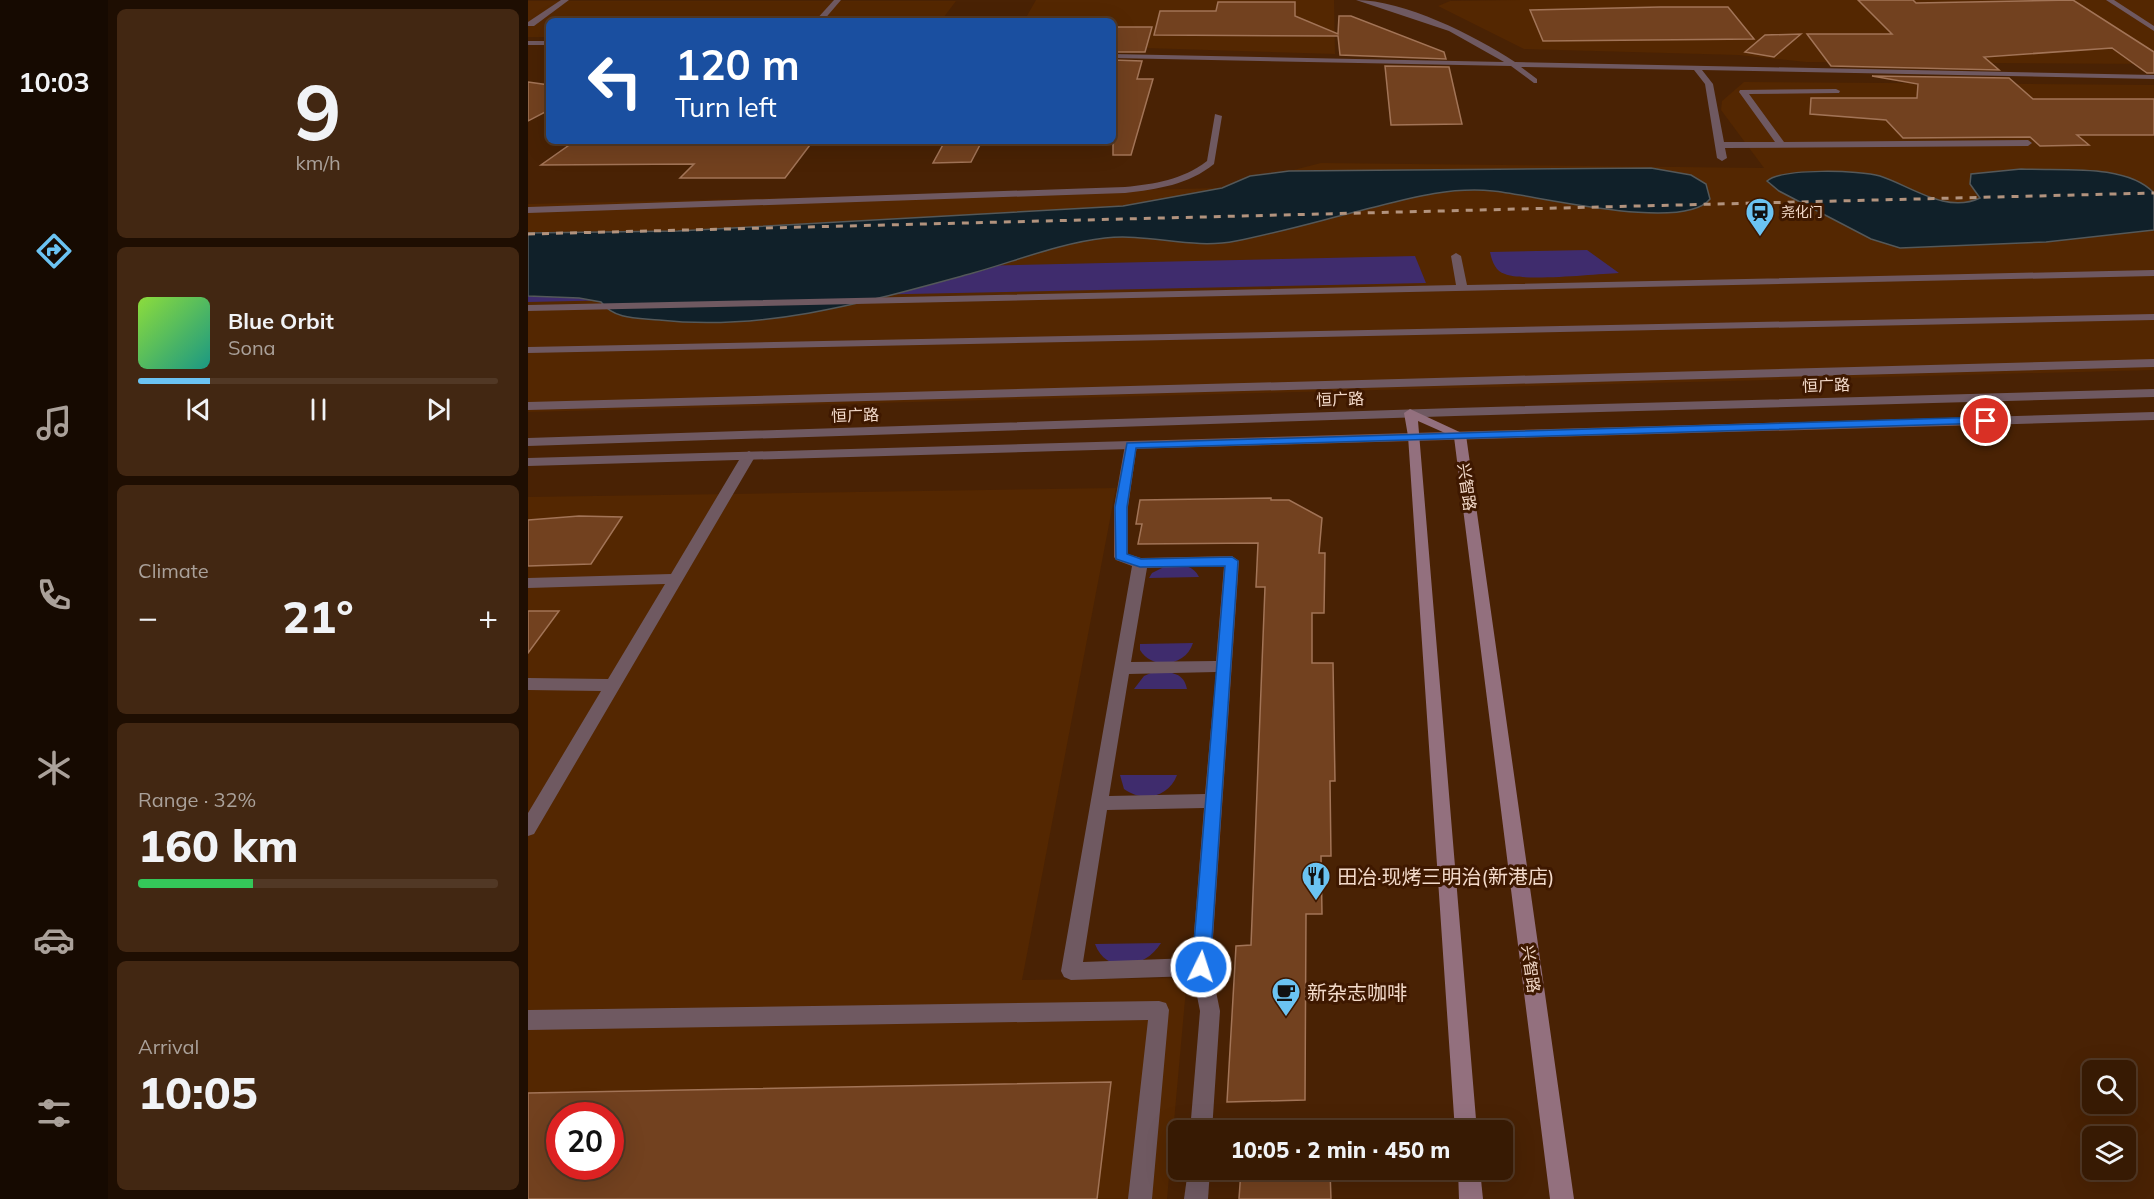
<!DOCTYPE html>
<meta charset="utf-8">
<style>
:root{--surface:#371a03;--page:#422712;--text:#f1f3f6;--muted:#aaa19a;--line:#513825;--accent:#6bc3f2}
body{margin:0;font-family:Mulish,"Noto Sans SC",sans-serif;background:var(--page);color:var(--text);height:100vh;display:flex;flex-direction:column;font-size:22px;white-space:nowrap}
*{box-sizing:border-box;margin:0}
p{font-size:20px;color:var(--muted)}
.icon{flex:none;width:33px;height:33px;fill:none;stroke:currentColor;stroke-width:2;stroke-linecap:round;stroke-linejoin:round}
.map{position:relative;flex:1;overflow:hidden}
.drawer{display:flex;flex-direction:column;gap:9px;padding:9px;background:#1e0e02;width:420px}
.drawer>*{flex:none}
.banner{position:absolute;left:18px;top:18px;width:570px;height:126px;border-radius:9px;box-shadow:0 6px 24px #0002,0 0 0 2px var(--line);background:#1a4fa0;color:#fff;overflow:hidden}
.fabs{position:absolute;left:1554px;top:1060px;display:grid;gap:12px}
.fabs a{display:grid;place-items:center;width:54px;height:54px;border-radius:9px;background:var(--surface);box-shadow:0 6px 24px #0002,0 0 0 2px var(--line);font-size:30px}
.speed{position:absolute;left:18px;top:1102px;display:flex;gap:12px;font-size:30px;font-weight:700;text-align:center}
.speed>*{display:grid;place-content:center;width:78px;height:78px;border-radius:50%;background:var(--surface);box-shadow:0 6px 24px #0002,0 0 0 2px var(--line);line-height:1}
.speed .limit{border:9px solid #d22;background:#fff;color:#111}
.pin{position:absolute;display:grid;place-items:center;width:51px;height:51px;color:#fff;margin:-26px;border:3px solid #fff;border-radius:50%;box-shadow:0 2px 6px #0007}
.me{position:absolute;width:66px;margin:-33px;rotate:4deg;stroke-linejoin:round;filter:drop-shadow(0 0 4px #0008)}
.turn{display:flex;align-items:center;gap:21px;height:126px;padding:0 30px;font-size:27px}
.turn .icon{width:78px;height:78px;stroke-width:2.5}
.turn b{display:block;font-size:42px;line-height:51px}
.big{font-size:45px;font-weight:800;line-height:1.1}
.drawer .tile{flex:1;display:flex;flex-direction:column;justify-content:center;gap:9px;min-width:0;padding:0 21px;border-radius:9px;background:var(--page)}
.drawer .dial{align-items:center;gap:0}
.dial b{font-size:78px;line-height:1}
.song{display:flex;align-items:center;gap:18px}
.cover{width:72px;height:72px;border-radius:9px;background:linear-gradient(135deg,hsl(90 70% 55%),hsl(170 70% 35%))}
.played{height:6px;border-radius:3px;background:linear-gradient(90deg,var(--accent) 20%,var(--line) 20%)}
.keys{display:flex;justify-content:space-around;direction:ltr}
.heat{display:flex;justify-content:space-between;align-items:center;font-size:33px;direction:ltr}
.charge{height:9px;border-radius:4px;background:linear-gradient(90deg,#34c759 32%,var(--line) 0)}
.trip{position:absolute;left:640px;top:1120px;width:345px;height:60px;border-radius:9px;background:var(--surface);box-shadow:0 6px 24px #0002,0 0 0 2px var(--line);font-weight:800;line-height:60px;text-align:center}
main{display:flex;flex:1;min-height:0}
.tab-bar{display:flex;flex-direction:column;width:108px;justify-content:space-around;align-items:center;background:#160a01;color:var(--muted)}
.tab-bar .icon{width:42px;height:42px}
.tab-bar .active{color:var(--accent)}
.tab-bar b{font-size:27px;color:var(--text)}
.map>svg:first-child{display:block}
</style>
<main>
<nav class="tab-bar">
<b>10:03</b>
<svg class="icon active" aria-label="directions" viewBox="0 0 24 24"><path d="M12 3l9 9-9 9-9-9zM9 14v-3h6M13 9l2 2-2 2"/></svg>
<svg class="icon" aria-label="music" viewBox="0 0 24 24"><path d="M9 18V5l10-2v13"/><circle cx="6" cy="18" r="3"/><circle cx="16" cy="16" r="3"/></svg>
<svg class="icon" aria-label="phone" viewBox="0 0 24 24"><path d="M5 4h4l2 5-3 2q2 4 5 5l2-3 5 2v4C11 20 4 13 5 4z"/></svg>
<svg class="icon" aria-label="climate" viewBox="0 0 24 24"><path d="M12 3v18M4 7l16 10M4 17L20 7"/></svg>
<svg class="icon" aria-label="car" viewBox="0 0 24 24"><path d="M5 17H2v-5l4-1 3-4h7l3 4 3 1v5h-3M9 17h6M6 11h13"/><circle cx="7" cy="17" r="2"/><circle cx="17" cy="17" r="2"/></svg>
<svg class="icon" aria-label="filters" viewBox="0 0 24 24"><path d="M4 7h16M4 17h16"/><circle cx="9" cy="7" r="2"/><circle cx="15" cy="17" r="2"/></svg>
</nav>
<section class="drawer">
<div class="tile dial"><b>9</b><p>km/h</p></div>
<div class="tile">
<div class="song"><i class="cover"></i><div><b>Blue Orbit</b><p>Sona</p></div></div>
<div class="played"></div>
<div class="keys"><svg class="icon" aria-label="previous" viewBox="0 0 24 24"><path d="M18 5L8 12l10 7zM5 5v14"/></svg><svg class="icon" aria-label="pause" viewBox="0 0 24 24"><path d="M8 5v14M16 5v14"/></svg><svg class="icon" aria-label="next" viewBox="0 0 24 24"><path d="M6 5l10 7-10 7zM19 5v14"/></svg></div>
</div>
<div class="tile"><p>Climate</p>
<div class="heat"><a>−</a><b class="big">21°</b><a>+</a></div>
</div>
<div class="tile"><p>Range · 32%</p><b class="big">160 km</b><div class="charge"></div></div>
<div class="tile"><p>Arrival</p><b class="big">10:05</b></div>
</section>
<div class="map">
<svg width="1626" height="1199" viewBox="0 0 1626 1199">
<rect width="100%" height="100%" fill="#492204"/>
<g fill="#542701" fill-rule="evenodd">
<polygon points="508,0 806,0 807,54 585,47 585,21 496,21"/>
<polygon points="992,0 1626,0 1626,64 1278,62 1210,55 996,49 910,6 922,1"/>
<polygon points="0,1 428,1 413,21 21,21 21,37 0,37"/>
<polygon points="1216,82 1626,85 1626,370 0,412 0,204 694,188 793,163 1236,168 1193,110 1194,101"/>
<path d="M588,488L494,980L659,978L639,1199H0V497ZM32,1116H82V1167H32Z"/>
</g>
<g fill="#3f2c6d">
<path d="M1059,250L1091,273C1067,274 996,282 977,274C967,271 964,261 962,252Z"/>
<polygon points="887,256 898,283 0,302 0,276"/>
<path d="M640,565C652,565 665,564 671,577L621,578L624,573Z"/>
<path d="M665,643C658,666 625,671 612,650V644Z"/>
<path d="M625,672C640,672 656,671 659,689H606L616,676Z"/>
<path d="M592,775H649C641,797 615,803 596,789Z"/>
<path d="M633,943C618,968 579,976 567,944Z"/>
</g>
<g fill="#102029" stroke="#545859" stroke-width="1.5">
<path d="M1123,168L1163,175L1178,184L1182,199C1155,233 1007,195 965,191C924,187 886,197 847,207C801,218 754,232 708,241C663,250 621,233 577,238C532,243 488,261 445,273C342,301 238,332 131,320C110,318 87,320 73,302L51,298L0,296V233L150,231L595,206L694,188L722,176L761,171Z"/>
<path d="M1493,169C1532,171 1598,163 1626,193V230L1518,242L1372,248L1343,239L1251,191L1239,181C1254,168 1332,170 1352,176C1383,186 1418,214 1452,198L1442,184L1443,174Z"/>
</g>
<g fill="#72411f" stroke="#a27457" stroke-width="1.5" fill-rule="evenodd">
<polygon points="1330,0 1385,0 1388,3 1545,0 1626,52 1626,73 1619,73 1584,48 1456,57 1471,70 1303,66 1279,34 1364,34"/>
<polygon points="690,2 767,2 767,16 810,34 811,16 823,16 916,52 918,59 812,55 810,36 626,35 632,11 688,11"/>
<polygon points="1132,7 1200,7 1226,39 1015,41 1002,10"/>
<polygon points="585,27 624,27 617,52 585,52"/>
<polygon points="1273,34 1246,57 1217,52 1237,35"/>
<polygon points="585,60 614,61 609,79 625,79 603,155 585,155"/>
<polygon points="857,66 921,67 934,124 863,125"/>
<polygon points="1344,76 1481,78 1505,99 1626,99 1626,135 1549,135 1561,145 1512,146 1502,137 1375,138 1358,120 1282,114 1283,98 1389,98 1390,84"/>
<polygon points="0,82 21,85 21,110 0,121"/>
<polygon points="47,141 285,141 257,178 152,178 166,164 13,165"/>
<polygon points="417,141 454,141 443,162 405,163"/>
<polygon points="743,498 743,500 761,500 794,518 791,553 797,553 796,613 784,613 784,663 805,663 807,781 802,781 803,856 793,856 794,914 778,914 777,1100 699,1102 708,946 723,945 737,587 728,587 730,543 610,544 614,524 608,524 612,500"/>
<polygon points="51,516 94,517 63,564 0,566 0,520"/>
<polygon points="0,611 31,611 0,653"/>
<path d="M583,1082L569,1199H0V1093ZM32,1116H82V1167H32Z"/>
<polygon points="713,1170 802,1170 803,1199 711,1199"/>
</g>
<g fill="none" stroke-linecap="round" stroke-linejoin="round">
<g fill="#6f5961" fill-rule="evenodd">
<polygon points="33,0 41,0 6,26 0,26 0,22"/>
<polygon points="306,0 313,0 295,21 287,21"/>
<path d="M828,0C876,0 946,35 987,62L1626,75V79L1174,70L1185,84L1196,142H1247L1211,92L1212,90L1308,89L1312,91L1311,93L1221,94L1256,142L1500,140L1504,143L1500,146L1197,148L1199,158L1194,161L1189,158L1177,84L1166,70L993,67L1009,79V83H1006L983,66L585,58V54L976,62L921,31Z"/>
<polygon points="1578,0 1586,0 1626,26 1626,31"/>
<rect x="0" y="41" width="21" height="4"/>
<path d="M687,114L694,116L686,164C660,185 630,189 597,193L0,213V207L597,187C627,184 654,180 679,161Z"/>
<polygon points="928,253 933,256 939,285 1626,270 1626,276 0,311 0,305 928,285 923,256"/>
<polygon points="1626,314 1626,320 0,353 0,347"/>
<polygon points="1626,359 1626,367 0,410 0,402"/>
<path d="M603,441L609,445L600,507V554L613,558L704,556L711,561L683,967L692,1011L684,1131H662L672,1011L665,976L543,980L536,977L533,971L604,566L588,560L586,557V507L597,445ZM696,566L688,661L603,662L619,568ZM688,672L677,794L581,796L601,674ZM676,808L664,958L555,962L579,810Z"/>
<polygon points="631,1001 638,1003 641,1010 624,1199 600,1199 620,1020 0,1030 0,1010"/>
<polygon points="660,1170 682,1170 680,1199 656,1199"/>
</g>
<polygon fill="#6f5961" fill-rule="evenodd" points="221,451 228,455 6,834 0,836 0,813 73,691 0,690 0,678 80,679 137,584 0,588 0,578 143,574 214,455"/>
<g fill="#6f5961" fill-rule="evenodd">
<polygon points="1626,389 1626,397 927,416 0,446 0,438 927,408"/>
<polygon points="1626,412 1626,420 0,466 0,458"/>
</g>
<g fill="#93707e" fill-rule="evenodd">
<polygon points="882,409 938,435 1046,1199 1022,1199 926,437 890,421 949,1131 927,1131 880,436 876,413"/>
<polygon points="930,1170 952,1170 955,1199 931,1199"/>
</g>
<polyline stroke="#b2937e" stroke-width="3" stroke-dasharray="7 7" stroke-linecap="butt" points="0,234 1626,193"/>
</g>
<polygon fill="#1a73e8" stroke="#114b97" stroke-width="1.5" points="1458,417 1464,421 1462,423 608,448 599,507 599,554 613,559 704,557 710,561 682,967 680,973 673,975 667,973 664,967 697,566 612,567 588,559 587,507 599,443"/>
<defs>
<g id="station-pin" transform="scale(1.5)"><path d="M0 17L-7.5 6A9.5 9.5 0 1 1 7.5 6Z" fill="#6bc3f2" stroke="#3e1800"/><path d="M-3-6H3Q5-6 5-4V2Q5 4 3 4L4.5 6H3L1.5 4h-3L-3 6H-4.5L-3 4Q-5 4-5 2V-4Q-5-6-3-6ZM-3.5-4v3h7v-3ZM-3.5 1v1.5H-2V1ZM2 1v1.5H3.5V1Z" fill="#111"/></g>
<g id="restaurant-pin" transform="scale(1.5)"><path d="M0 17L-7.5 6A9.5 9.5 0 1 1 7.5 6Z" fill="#6bc3f2" stroke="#3e1800"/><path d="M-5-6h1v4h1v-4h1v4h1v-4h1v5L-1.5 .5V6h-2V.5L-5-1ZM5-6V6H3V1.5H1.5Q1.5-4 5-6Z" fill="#111"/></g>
<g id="cafe-pin" transform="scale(1.5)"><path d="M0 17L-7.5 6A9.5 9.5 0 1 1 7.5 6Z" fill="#6bc3f2" stroke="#3e1800"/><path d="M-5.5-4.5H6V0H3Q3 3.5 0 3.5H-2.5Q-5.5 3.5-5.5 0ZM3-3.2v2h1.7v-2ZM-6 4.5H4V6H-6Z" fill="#111"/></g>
</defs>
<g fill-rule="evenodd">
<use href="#station-pin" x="1232" y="212"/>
<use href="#restaurant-pin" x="788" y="876"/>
<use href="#cafe-pin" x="758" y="992"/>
</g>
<g text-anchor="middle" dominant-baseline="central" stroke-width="6" stroke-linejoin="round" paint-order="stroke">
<g font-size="14" fill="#f3daca" stroke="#3e1800" text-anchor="start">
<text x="1253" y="212">尧化门</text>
</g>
<g font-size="16" fill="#f3daca" stroke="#3e1800">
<text transform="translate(1298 385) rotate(-2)">恒广路</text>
<text transform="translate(812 399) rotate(-2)">恒广路</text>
<text transform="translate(327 415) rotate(-2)">恒广路</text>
<text transform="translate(939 487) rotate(82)">兴智路</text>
<text transform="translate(1003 969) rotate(82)">兴智路</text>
</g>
<g font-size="20" fill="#f3daca" stroke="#3e1800" text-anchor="start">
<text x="809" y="876">田冶·现烤三明治(新港店)</text>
<text x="779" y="992">新杂志咖啡</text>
</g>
</g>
</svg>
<div class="fabs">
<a><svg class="icon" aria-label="search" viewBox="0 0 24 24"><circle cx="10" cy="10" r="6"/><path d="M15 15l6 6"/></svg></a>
<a><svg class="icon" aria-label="layers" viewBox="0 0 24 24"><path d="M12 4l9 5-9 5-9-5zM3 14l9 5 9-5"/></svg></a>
</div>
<div class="speed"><div class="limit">20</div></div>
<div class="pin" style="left:1458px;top:421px;background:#d93025"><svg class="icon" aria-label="arrive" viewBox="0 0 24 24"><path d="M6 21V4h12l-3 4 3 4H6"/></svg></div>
<svg class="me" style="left:673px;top:967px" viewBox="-20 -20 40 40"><circle r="17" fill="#1a73e8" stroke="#fff" stroke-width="3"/><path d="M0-11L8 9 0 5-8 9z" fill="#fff"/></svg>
<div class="trip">10:05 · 2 min · 450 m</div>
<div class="banner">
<div class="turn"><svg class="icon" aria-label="left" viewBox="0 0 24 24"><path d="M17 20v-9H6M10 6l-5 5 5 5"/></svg><div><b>120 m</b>Turn left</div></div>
</div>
</div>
</main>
